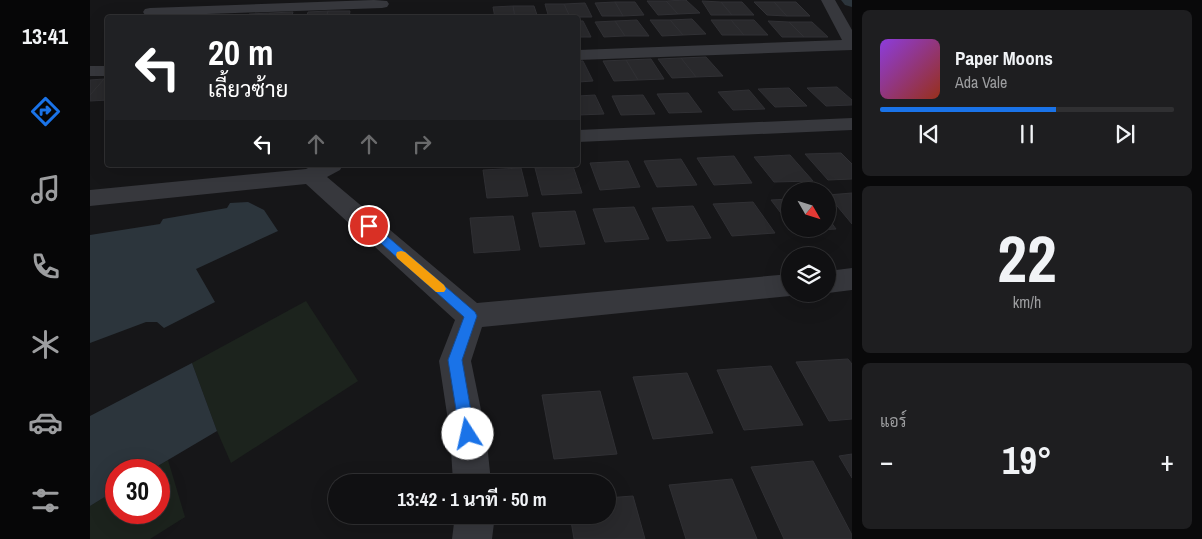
<!DOCTYPE html>
<html lang="th">
<meta charset="utf-8">
<style>
:root{--surface:#101012;--page:#1e1e20;--text:#f1f3f6;--muted:#9c9d9f;--line:#303032;--accent:#1a73e8}
body{margin:0;font-family:"Archivo Narrow",Sarabun,sans-serif;background:var(--page);color:var(--text);height:100vh;display:flex;flex-direction:column;font-size:19px;white-space:nowrap}
*{box-sizing:border-box;margin:0}
p{font-size:16px;color:var(--muted)}
.icon{flex:none;width:28px;height:28px;fill:none;stroke:currentColor;stroke-width:2;stroke-linecap:round;stroke-linejoin:round}
.map{position:relative;flex:1;overflow:hidden}
.panel{display:flex;flex-direction:column;gap:10px;padding:10px;background:#09090a;width:350px}
.panel>*{flex:none}
.top-card{position:absolute;left:15px;top:15px;width:475px;height:152px;border-radius:5px;box-shadow:0 5px 20px #0002,0 0 0 1px var(--line);background:#202124;color:#fff;overflow:hidden}
.needle{width:32px;rotate:129deg}
.buttons{position:absolute;left:691px;top:182px;display:grid;gap:10px}
.buttons a{display:grid;place-items:center;width:55px;height:55px;border-radius:50%;background:var(--surface);box-shadow:0 5px 20px #0002,0 0 0 1px var(--line);font-size:25px}
.speed{position:absolute;left:15px;top:459px;display:flex;gap:10px;font-size:25px;font-weight:700;text-align:center}
.speed>*{display:grid;place-content:center;width:65px;height:65px;border-radius:50%;background:var(--surface);box-shadow:0 5px 20px #0002,0 0 0 1px var(--line);line-height:1}
.speed .limit{border:8px solid #d22;background:#fff;color:#111}
.pin{position:absolute;display:grid;place-items:center;width:42px;height:42px;color:#fff;margin:-21px;border:2px solid #fff;border-radius:50%;box-shadow:0 1px 5px #0007}
.me{position:absolute;width:55px;margin:-28px;rotate:350deg;stroke-linejoin:round;filter:drop-shadow(0 0 4px #0008)}
.turn{display:flex;align-items:center;gap:18px;height:105px;padding:0 20px;font-size:22px}
.turn .icon{width:65px;height:65px;stroke-width:2.5}
.turn b{display:block;font-size:35px;line-height:42px}
.lanes{display:flex;align-items:center;height:48px;padding:0 20px;background:#0003;justify-content:center;gap:25px;direction:ltr}
.lanes .off{opacity:.35}
.big{font-size:38px;font-weight:700;line-height:1.1}
.panel .card{flex:1;display:flex;flex-direction:column;justify-content:center;gap:8px;min-width:0;padding:0 18px;border-radius:8px;background:var(--page)}
.panel .dial{align-items:center;gap:0}
.dial b{font-size:65px;line-height:1}
.song{display:flex;align-items:center;gap:15px}
.cover{width:60px;height:60px;border-radius:8px;background:linear-gradient(135deg,hsl(270 70% 55%),hsl(10 70% 35%))}
.played{height:5px;border-radius:2px;background:linear-gradient(90deg,var(--accent) 60%,var(--line) 60%)}
.keys{display:flex;justify-content:space-around;direction:ltr}
.heat{display:flex;justify-content:space-between;align-items:center;font-size:28px;direction:ltr}
.trip{position:absolute;left:238px;top:474px;width:288px;height:50px;border-radius:25px;background:var(--surface);box-shadow:0 5px 20px #0002,0 0 0 1px var(--line);font-weight:700;line-height:50px;text-align:center}
main{display:flex;flex:1;min-height:0}
.menu{display:flex;flex-direction:column;width:90px;justify-content:space-around;align-items:center;background:#060607;color:var(--muted)}
.menu .icon{width:35px;height:35px}
.menu .current{color:var(--accent)}
.menu b{font-size:22px;color:var(--text)}
.map>svg:first-child{display:block}
</style>
<main>
<nav class="menu">
<b>13:41</b>
<svg class="icon current" aria-label="directions" viewBox="0 0 24 24"><path d="M12 3l9 9-9 9-9-9zM9 14v-3h6M13 9l2 2-2 2"/></svg>
<svg class="icon" aria-label="music" viewBox="0 0 24 24"><path d="M9 18V5l10-2v13"/><circle cx="6" cy="18" r="3"/><circle cx="16" cy="16" r="3"/></svg>
<svg class="icon" aria-label="phone" viewBox="0 0 24 24"><path d="M5 4h4l2 5-3 2q2 4 5 5l2-3 5 2v4C11 20 4 13 5 4z"/></svg>
<svg class="icon" aria-label="climate" viewBox="0 0 24 24"><path d="M12 3v18M4 7l16 10M4 17L20 7"/></svg>
<svg class="icon" aria-label="car" viewBox="0 0 24 24"><path d="M5 17H2v-5l4-1 3-4h7l3 4 3 1v5h-3M9 17h6M6 11h13"/><circle cx="7" cy="17" r="2"/><circle cx="17" cy="17" r="2"/></svg>
<svg class="icon" aria-label="filters" viewBox="0 0 24 24"><path d="M4 7h16M4 17h16"/><circle cx="9" cy="7" r="2"/><circle cx="15" cy="17" r="2"/></svg>
</nav>
<div class="map">
<svg width="762" height="539" viewBox="0 0 762 539">
<rect width="100%" height="100%" fill="#161618"/>
<g fill="#1c231d">
<polygon points="216,301 268,381 141,463 127,431 102,363"/>
<polygon points="78,460 95,517 60,539 0,539 0,506 26,490 26,512 69,512 69,470 61,470"/>
</g>
<g fill="#2c353c">
<polygon points="158,202 174,210 188,231 106,269 125,302 74,328 67,322 56,322 0,343 0,235 70,224 73,219 137,208 140,203"/>
<polygon points="102,363 127,431 61,470 26,470 26,490 0,506 0,416"/>
</g>
<g fill="none" stroke-linecap="round" stroke-linejoin="round">
<polygon fill="#2c353c" fill-rule="evenodd" points="751,0 762,0 762,7 755,5"/>
</g>
<g fill="#29292c" stroke="#303034">
<polygon points="596,0 610,13 588,14 576,1"/>
<polygon points="557,1 576,1 588,14 568,15"/>
<polygon points="612,1 631,2 642,15 621,15"/>
<polygon points="525,2 545,2 554,15 533,16"/>
<polygon points="525,2 533,16 512,16 505,3"/>
<polygon points="631,2 652,2 664,15 642,15"/>
<polygon points="664,2 684,2 697,16 677,15"/>
<polygon points="684,2 706,2 720,16 697,16"/>
<polygon points="495,3 502,17 480,17 474,4"/>
<polygon points="455,4 474,4 480,17 459,18"/>
<polygon points="423,6 444,6 448,18 425,18"/>
<polygon points="423,6 425,18 405,18 403,7"/>
<polygon points="238,11 260,11 259,18 236,18"/>
<polygon points="238,11 236,18 216,18 218,12"/>
<polygon points="203,12 201,18 178,18 180,13"/>
<polygon points="180,13 178,18 158,18 159,14"/>
<polygon points="602,19 616,34 593,35 580,20"/>
<polygon points="547,20 559,36 535,36 525,21"/>
<polygon points="560,20 580,20 593,35 572,36"/>
<polygon points="621,20 641,20 654,35 632,35"/>
<polygon points="641,20 664,20 678,35 654,35"/>
<polygon points="488,21 493,21 501,37 488,37"/>
<polygon points="525,21 535,36 514,37 505,22"/>
<polygon points="678,21 699,22 714,37 692,37"/>
<polygon points="699,22 722,22 738,37 714,37"/>
<polygon points="616,57 633,76 606,77 591,58"/>
<polygon points="591,58 606,77 582,78 568,59"/>
<polygon points="561,59 574,79 548,80 536,60"/>
<polygon points="536,60 548,80 524,81 513,61"/>
<polygon points="488,61 493,61 503,81 488,82"/>
<polygon points="14,79 18,79 18,100 0,101 0,95"/>
<polygon points="14,79 0,95 0,80"/>
<polygon points="747,87 762,100 762,105 736,106 717,88"/>
<polygon points="699,88 717,106 685,107 668,89"/>
<polygon points="659,90 675,109 643,110 628,92"/>
<polygon points="598,93 612,112 579,113 567,94"/>
<polygon points="505,95 514,114 488,115 488,96"/>
<polygon points="553,95 565,114 531,115 522,96"/>
<polygon points="751,153 762,164 762,179 738,180 715,154"/>
<polygon points="700,155 723,181 684,182 664,157"/>
<polygon points="644,156 662,183 624,185 607,158"/>
<polygon points="591,159 607,185 567,187 554,161"/>
<polygon points="538,161 550,187 510,190 500,163"/>
<polygon points="483,166 492,193 452,195 445,168"/>
<polygon points="431,168 438,196 397,198 393,170"/>
<polygon points="762,193 762,224 738,195"/>
<polygon points="700,199 700,225 681,200"/>
<polygon points="663,202 685,233 642,236 623,204"/>
<polygon points="603,206 621,238 577,241 562,208"/>
<polygon points="544,207 559,239 515,242 503,209"/>
<polygon points="485,211 495,244 450,247 442,213"/>
<polygon points="423,216 430,250 384,253 380,218"/>
<polygon points="738,218 746,229 705,231 703,229 738,229"/>
<polygon points="758,359 762,364 762,419 739,421 706,362"/>
<polygon points="681,366 713,425 654,430 627,370"/>
<polygon points="597,373 623,433 563,439 543,377"/>
<polygon points="510,391 527,454 464,459 452,395"/>
<polygon points="762,454 762,478 749,456"/>
<polygon points="723,461 762,535 762,539 694,539 661,467"/>
<polygon points="642,479 667,539 596,539 579,485"/>
<polygon points="543,496 555,539 484,539 480,515 516,515 516,498"/>
</g>
<g fill="none" stroke-linecap="round" stroke-linejoin="round">
<g fill="#37383d" fill-rule="evenodd">
<polygon points="284,0 297,1 299,4 297,7 292,8 60,16 55,15 53,12 55,9 60,8"/>
<polygon points="731,0 745,0 762,30 762,50 488,60 488,50 752,40"/>
<rect x="0" y="66" width="18" height="10"/>
<polygon points="762,118 762,130 488,142 488,130"/>
<polygon points="224,165 253,165 250,170 237,177 387,303 700,274 700,294 708,294 700,296 392,327 381,361 396,434 401,482 363,482 360,434 349,361 365,320 216,184 0,206 0,190 216,169"/>
<polygon points="762,268 762,290 738,293 738,271"/>
<polygon points="365,515 405,515 402,539 362,539"/>
</g>
</g>
<polygon fill="#1a73e8" stroke="#114b97" points="279,223 283,224 385,312 387,316 372,360 385,434 383,439 378,441 372,439 370,434 358,360 374,317 275,229 274,226 275,224"/>
<polygon fill="#f59e0b" points="311,251 315,252 354,285 356,289 354,292 346,292 307,258 306,255 307,252"/>
</svg>
<div class="buttons">
<a><svg class="needle" viewBox="-14 -14 28 28"><path d="M0-13l5 13h-10z" fill="#e53935"/><path d="M0 13l5-13h-10z" fill="#9c9d9f"/></svg></a>
<a><svg class="icon" aria-label="layers" viewBox="0 0 24 24"><path d="M12 4l9 5-9 5-9-5zM3 14l9 5 9-5"/></svg></a>
</div>
<div class="speed"><div class="limit">30</div></div>
<div class="pin" style="left:279px;top:226px;background:#d93025"><svg class="icon" aria-label="arrive" viewBox="0 0 24 24"><path d="M6 21V4h12l-3 4 3 4H6"/></svg></div>
<svg class="me" style="left:378px;top:434px" viewBox="-20 -20 40 40"><circle r="19" fill="#fff"/><path d="M0-13L10 11 0 6-10 11z" fill="#1a73e8"/></svg>
<div class="trip">13:42 · 1 นาที · 50 m</div>
<div class="top-card">
<div class="turn"><svg class="icon" aria-label="left" viewBox="0 0 24 24"><path d="M17 20v-9H6M10 6l-5 5 5 5"/></svg><div><b>20 m</b>เลี้ยวซ้าย</div></div>
<div class="lanes"><svg class="icon" aria-label="left" viewBox="0 0 24 24"><path d="M17 20v-9H6M10 6l-5 5 5 5"/></svg><svg class="icon off" aria-label="ahead" viewBox="0 0 24 24"><path d="M12 20V5M6 11l6-6 6 6"/></svg><svg class="icon off" aria-label="ahead" viewBox="0 0 24 24"><path d="M12 20V5M6 11l6-6 6 6"/></svg><svg class="icon off" aria-label="right" viewBox="0 0 24 24"><path d="M7 20v-9h11M14 6l5 5-5 5"/></svg></div>
</div>
</div>
<section class="panel">
<div class="card">
<div class="song"><i class="cover"></i><div><b>Paper Moons</b><p>Ada Vale</p></div></div>
<div class="played"></div>
<div class="keys"><svg class="icon" aria-label="previous" viewBox="0 0 24 24"><path d="M18 5L8 12l10 7zM5 5v14"/></svg><svg class="icon" aria-label="pause" viewBox="0 0 24 24"><path d="M8 5v14M16 5v14"/></svg><svg class="icon" aria-label="next" viewBox="0 0 24 24"><path d="M6 5l10 7-10 7zM19 5v14"/></svg></div>
</div>
<div class="card dial"><b>22</b><p>km/h</p></div>
<div class="card"><p>แอร์</p>
<div class="heat"><a>−</a><b class="big">19°</b><a>+</a></div>
</div>
</section>
</main>
